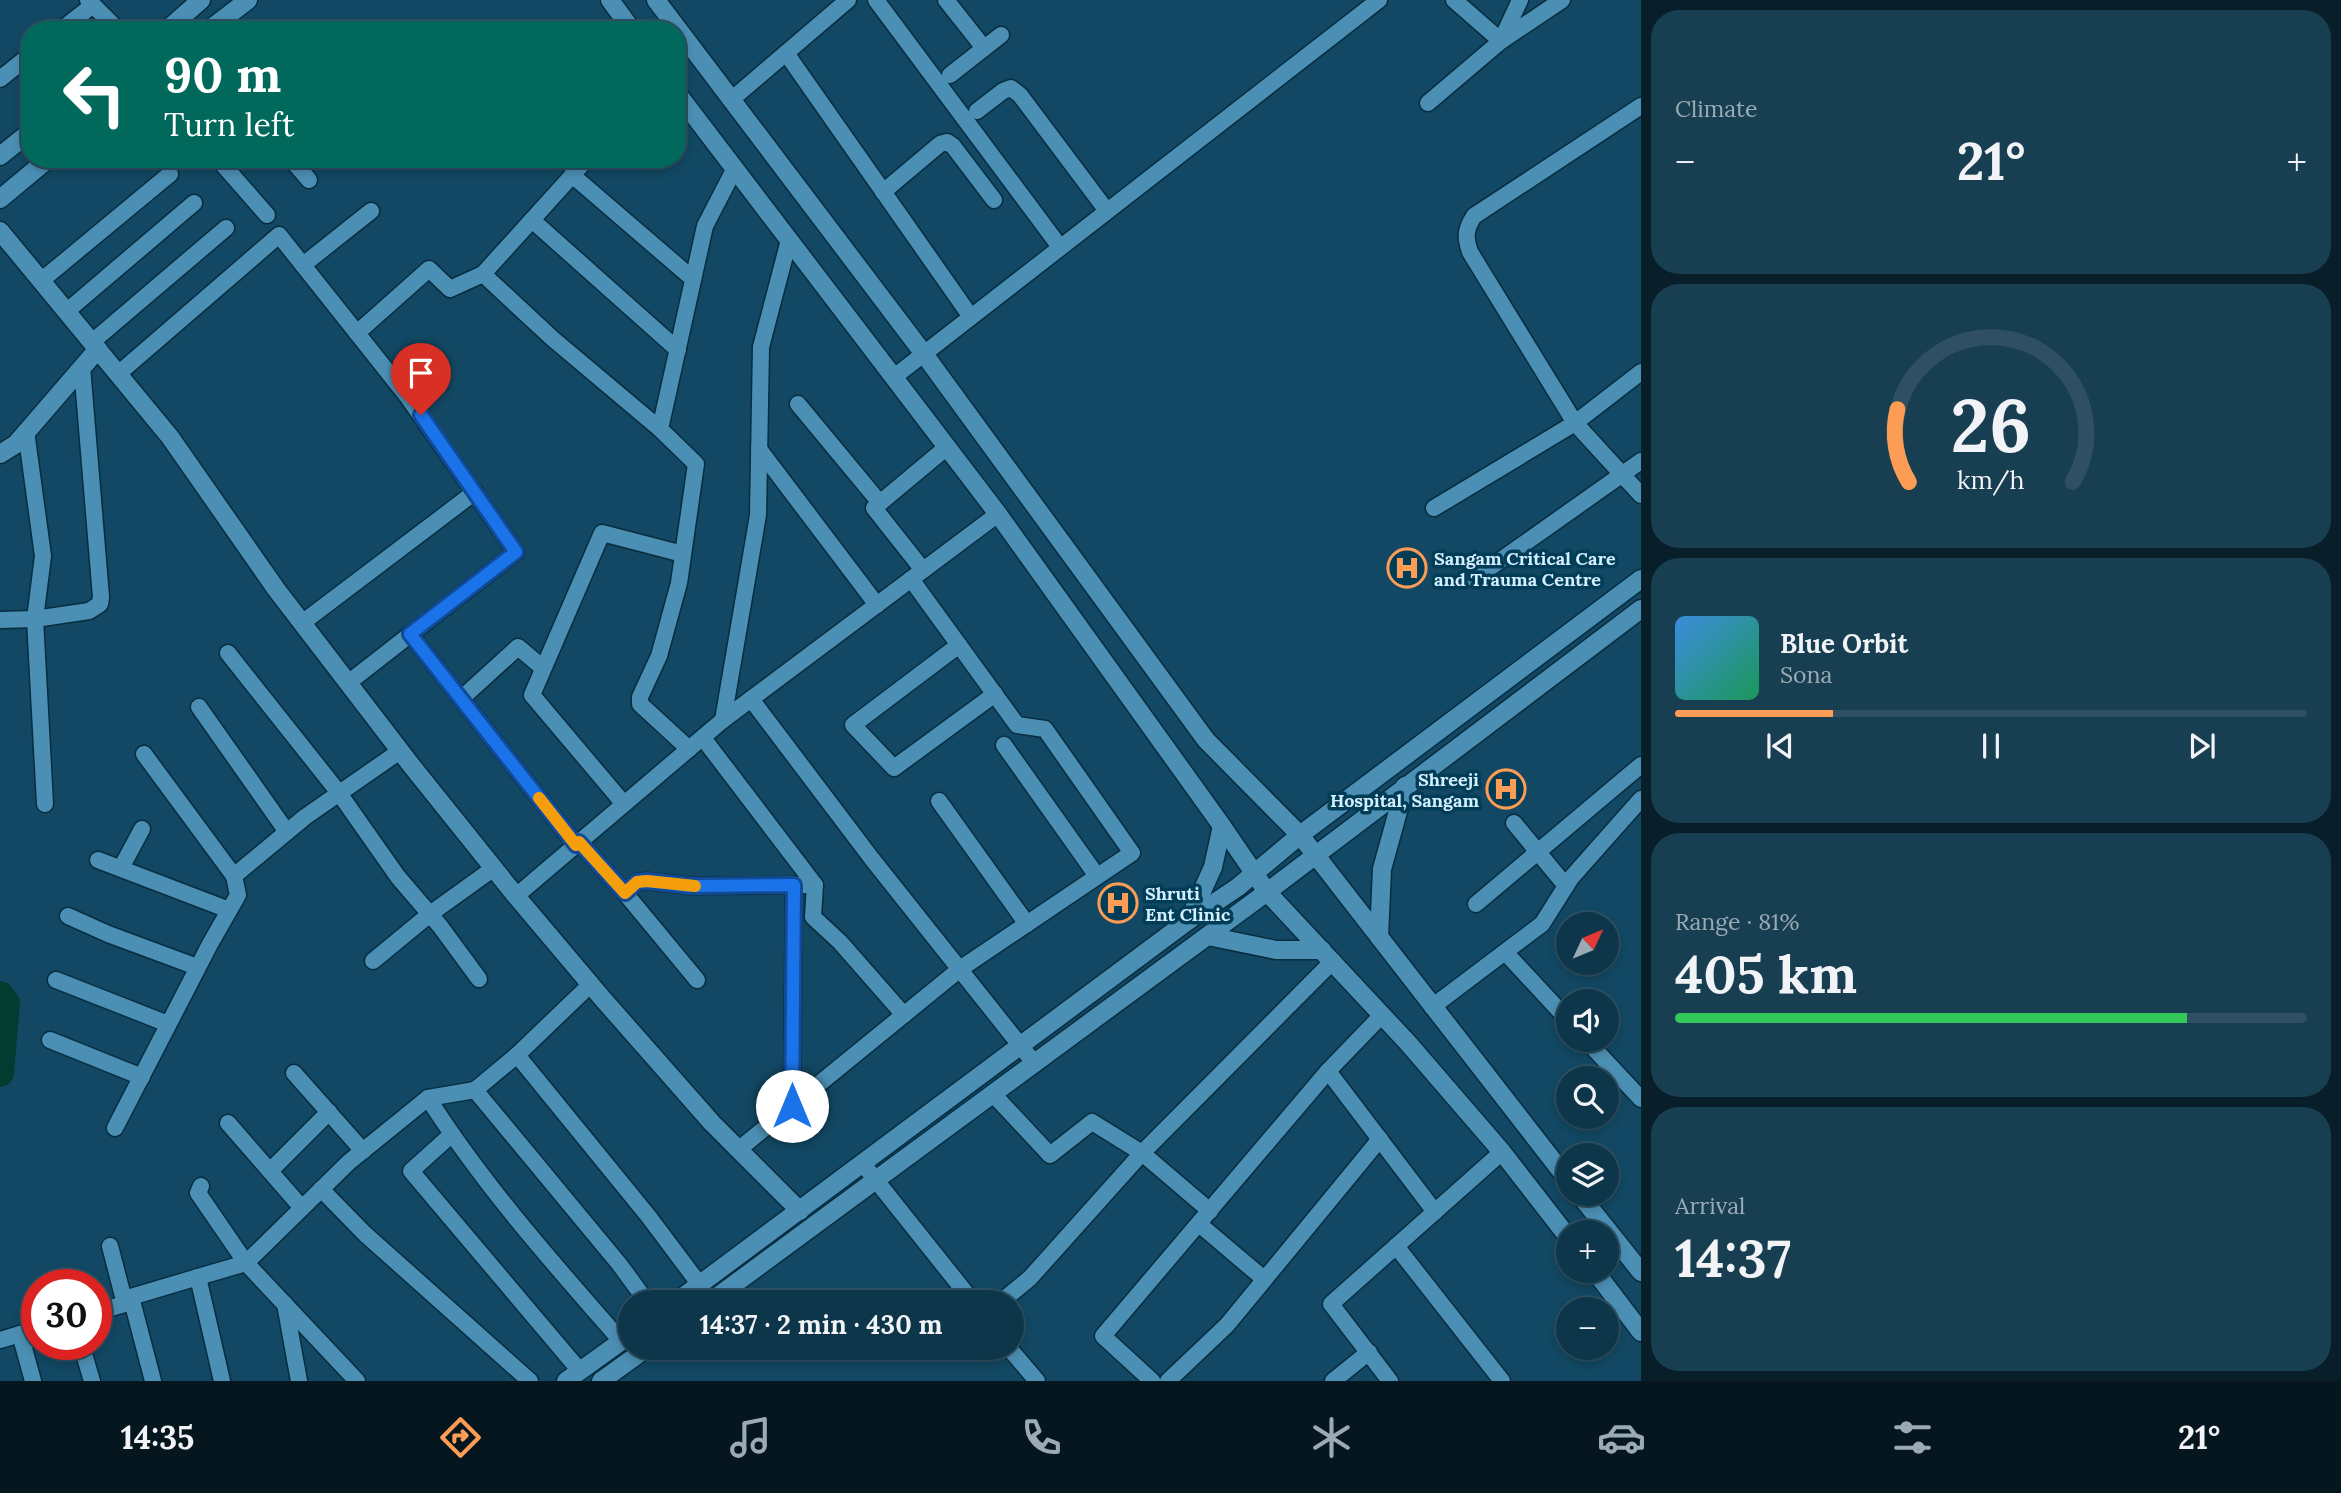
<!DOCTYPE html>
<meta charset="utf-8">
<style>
:root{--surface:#0e364a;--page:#173e51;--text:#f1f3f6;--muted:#9babb5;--line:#2e5062;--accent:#fd9c55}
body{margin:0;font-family:Lora,serif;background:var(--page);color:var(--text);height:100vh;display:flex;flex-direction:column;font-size:26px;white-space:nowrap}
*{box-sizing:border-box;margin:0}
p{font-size:23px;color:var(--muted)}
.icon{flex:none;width:38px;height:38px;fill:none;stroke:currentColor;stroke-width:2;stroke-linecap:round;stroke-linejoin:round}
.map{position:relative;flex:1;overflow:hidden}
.sheet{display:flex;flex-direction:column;gap:10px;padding:10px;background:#081e29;width:700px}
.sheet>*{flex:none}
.banner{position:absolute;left:21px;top:21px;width:665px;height:147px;border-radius:28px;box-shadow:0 4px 10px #0003,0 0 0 2px var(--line);background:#00695c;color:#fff;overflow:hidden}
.needle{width:46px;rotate:46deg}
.tools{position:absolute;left:1556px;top:912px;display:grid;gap:14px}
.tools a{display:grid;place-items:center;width:63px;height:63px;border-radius:50%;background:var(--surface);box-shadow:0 4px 10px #0003,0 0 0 2px var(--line);font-size:35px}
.speed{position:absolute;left:21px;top:1269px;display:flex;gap:14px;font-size:35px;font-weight:700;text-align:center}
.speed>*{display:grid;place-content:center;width:91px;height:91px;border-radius:50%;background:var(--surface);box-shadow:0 4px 10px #0003,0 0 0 2px var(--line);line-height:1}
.speed .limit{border:10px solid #d22;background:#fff;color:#111}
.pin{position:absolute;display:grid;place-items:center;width:60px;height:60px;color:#fff;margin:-72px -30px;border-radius:50% 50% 50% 0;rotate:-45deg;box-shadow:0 0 7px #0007}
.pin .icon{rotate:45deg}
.me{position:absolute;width:77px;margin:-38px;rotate:0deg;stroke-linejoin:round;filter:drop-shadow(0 0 5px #0008)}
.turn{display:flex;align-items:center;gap:24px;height:147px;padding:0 28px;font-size:32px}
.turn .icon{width:91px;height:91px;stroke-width:2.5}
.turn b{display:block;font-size:49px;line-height:60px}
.big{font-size:52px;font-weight:700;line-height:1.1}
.sheet .card{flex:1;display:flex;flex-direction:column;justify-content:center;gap:10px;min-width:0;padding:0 24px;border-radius:28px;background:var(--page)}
.sheet .dial{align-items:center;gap:0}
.dial svg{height:182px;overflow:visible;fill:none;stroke:var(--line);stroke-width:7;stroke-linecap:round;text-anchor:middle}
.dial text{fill:var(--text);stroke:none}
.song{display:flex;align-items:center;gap:21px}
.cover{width:84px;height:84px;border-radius:10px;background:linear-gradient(135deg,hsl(210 70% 55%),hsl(150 70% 35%))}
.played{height:7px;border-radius:4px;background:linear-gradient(90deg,var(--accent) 25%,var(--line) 25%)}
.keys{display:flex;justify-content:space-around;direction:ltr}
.heat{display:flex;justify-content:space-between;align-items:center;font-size:38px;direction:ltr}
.charge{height:10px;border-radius:5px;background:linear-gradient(90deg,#34c759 81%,var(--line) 0)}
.trip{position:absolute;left:618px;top:1290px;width:406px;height:70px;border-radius:35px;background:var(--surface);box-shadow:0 4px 10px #0003,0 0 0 2px var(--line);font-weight:700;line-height:70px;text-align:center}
.dock{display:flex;height:112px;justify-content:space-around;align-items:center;background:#06161e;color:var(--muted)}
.dock .icon{width:49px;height:49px}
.dock .on{color:var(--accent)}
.dock b{font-size:32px;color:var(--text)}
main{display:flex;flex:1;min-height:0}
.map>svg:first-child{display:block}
</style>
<main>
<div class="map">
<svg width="1641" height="1381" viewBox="0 0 1641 1381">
<rect width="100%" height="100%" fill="#124863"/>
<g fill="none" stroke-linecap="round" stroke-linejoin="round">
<polyline stroke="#033b30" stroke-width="28" points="0,995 6,1003 0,1073"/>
<g stroke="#072d3f" stroke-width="19">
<g id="minor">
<polyline points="88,0 118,30"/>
<polyline points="876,0 1060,247"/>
<polyline points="946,0 984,48"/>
<polyline points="1454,0 1501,41 1520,0"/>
<polyline points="61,30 93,5"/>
<polyline points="786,53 971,317"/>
<polyline points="950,75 1001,35"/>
<polyline points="0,79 30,55"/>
<polyline points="731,100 848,0"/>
<polyline points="1428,103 1501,41 1562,0"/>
<path d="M1641,106L1474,216C1465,230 1465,237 1470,252L1575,423L1641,495"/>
<polyline points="977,111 1003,91 1011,88 1020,95 1107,211"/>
<polyline points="218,159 267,215"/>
<polyline points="291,159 309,180"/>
<polyline points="587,159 483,274 553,339 660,429"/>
<polyline points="572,175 693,279"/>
<polyline points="883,192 940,144 947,142 953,146 994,200"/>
<polyline points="532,220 678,350"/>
<polyline points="303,265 371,211"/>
<polyline points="42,280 170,174"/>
<polyline points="67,311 194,203"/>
<polyline points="357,333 429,269 450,289 483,274"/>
<polyline points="92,342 226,228"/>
<polyline points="118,374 279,235 407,396 516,552 348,683"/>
<polyline points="894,377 1379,0"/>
<polyline points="798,404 880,503"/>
<polyline points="759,449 877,605"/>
<polyline points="1434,508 1575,423 1641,372"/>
<polyline points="923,570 874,508 947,447"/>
<polyline points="1474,579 1641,461"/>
<polyline points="0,620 35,619 43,556 26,431"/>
<polyline points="302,623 475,492"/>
<polyline points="410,634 576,845"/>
<polyline points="959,645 853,725 894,768 995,694"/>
<polyline points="228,653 339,793 398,877 440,926 479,979"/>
<polyline points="462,698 518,647 543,668"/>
<polyline points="751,699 872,859 1035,1064"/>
<polyline points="199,707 287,832"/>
<polyline points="723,720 998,514"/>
<polyline points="703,738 815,885 813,917 840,942 904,1015"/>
<polyline points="1004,745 1097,876"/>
<polyline points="689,749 640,704 640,697 659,656 679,583 696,464 660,429 705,226 735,168"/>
<polyline points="144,754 234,876 305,817 400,751"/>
<polyline points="939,801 1027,924"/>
<polyline points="45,804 35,619 89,611 100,604 101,597 82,367"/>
<polyline points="624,804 532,695 602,533 683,554"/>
<polyline points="1514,823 1566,886"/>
<polyline points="579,842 625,893 637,882 647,881 691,886 815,885"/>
<polyline points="98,860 229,910"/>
<polyline points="121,868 142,829"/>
<polyline points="625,893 697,980"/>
<polyline points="516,896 723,720 758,515 761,347 789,240"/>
<polyline points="1476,904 1641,765"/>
<polyline points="68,916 108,934 197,967"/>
<polyline points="1505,952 1568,1020"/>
<polyline points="373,961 430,914 494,868"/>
<polyline points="56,980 168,1024"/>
<polyline points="591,984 517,1055 649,1217 700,1285"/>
<polyline points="1432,1007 1542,924 1571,878 1641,799"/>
<polyline points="50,1040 142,1077"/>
<polyline points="1586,1040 1641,1099"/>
<polyline points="517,1055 475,1090 620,1265 647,1302"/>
<polyline points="1328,1071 1435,1212"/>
<polyline points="294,1073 363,1151"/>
<polyline points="994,1095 1050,1155 1092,1122 1142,1153 1210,1211"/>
<path d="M428,1098C484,1186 553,1263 621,1341"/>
<polyline points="792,1106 794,885"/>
<polyline points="228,1123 302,1208"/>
<polyline points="115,1128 210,944 238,895 234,876"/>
<polyline points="451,1135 411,1171 580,1371"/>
<polyline points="738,1150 960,969 1132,853 1045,729 1017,725 911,579"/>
<polyline points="863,1164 973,1302"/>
<polyline points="270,1171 329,1112"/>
<polyline points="201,1186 198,1193 246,1263 198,1277 222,1381"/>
<polyline points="321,1189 365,1234 530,1381"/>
<polyline points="1199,1224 1264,1279"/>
<polyline points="110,1246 125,1304"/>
<polyline points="1396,1246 1502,1381"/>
<polyline points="1001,1302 1030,1278 1142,1153 1333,961"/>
<polyline points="285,1304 299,1381"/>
<polyline points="96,1312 132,1302"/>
<polyline points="20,1334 33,1381"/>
<polyline points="0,1340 37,1329"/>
<polyline points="81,1344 92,1381"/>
<polyline points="1009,1348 1037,1381"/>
<polyline points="153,1381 131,1297 198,1277"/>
<polyline points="357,1381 246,1263 349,1162 428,1098 475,1090"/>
<polyline points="1152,1381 1103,1336 1328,1071 1382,1015"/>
<polyline points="1168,1381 1227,1325 1380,1139"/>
<polyline points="1333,1381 1369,1352"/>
<polyline points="1390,1381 1331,1304 1502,1152"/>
</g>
</g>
<g stroke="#072d3f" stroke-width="21">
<g id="tertiary">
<polyline points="610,0 632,30"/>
<polyline points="656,0 924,354 1206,740 1300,835 1568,1180"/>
<polyline points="167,30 201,0"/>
<polyline points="209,30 248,0"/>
<polyline points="677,93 998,514 1222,826 1267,892 1408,1043 1502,1152 1568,1237"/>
<polyline points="0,156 30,132"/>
<polyline points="0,199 48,159"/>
<polyline points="0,231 170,437 276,589 411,765 516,896 602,998 712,1123 800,1211"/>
<polyline points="0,454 16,444 98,349"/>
<polyline points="1579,1194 1641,1272"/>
<polyline points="1594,1270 1641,1332"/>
</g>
</g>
<g stroke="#072d3f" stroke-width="21">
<g id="secondary">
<polyline points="1189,920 1213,867 1222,826"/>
<polyline points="1208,936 1276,950 1322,950"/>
<polyline points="1379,937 1382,869 1405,786"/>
<polyline points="676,1302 1189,920 1238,887 1300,835 1641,579"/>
<polyline points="710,1302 1267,892 1641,609"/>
<polyline points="566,1381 630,1335"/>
<polyline points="601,1381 647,1348"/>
</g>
</g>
<use href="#minor" stroke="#4c8fb4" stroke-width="16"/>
<use href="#tertiary" stroke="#4c8fb4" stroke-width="18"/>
<use href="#secondary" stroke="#4c8fb4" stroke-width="18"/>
</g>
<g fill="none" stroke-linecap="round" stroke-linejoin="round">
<g stroke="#114b97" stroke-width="18">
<polyline id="route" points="421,415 516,552 410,634 576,845 579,842 625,893 637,882 647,881 691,886 794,885 792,1106"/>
</g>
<use href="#route" stroke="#1a73e8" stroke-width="12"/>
<polyline stroke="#f59e0b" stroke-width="12" points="539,798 576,845 579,842 625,893 637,882 647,881 695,886"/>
</g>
<defs>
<g id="hospital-ring" transform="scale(2.0125)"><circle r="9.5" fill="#023d57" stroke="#fd9c55" stroke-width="1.5"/><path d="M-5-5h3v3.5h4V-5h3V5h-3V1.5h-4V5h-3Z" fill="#fd9c55"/></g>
</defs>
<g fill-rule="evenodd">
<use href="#hospital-ring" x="1407" y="568"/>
<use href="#hospital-ring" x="1506" y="789"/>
<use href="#hospital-ring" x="1118" y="903"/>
</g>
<g text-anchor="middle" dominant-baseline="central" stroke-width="7" stroke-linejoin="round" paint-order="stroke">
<g font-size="18" font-weight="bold" fill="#d4efff" stroke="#023d57" text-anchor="start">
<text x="1434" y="558">Sangam Critical Care<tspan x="1434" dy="21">and Trauma Centre</tspan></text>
<text x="1479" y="779" text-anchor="end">Shreeji<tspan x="1479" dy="21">Hospital, Sangam</tspan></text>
<text x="1145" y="893">Shruti<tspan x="1145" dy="21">Ent Clinic</tspan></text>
</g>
</g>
</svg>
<div class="tools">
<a><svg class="needle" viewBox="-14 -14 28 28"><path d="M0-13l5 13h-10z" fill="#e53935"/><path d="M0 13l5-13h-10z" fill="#9babb5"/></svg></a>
<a><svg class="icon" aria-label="sound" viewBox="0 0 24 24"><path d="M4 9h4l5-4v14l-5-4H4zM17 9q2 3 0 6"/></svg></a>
<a><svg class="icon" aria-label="search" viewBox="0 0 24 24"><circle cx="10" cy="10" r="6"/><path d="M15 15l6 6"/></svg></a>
<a><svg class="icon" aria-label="layers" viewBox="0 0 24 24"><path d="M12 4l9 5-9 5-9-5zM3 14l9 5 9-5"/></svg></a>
<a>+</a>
<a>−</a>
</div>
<div class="speed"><div class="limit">30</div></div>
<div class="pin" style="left:421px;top:415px;background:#d93025"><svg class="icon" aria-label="arrive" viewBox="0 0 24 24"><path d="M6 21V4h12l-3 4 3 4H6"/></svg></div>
<svg class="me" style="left:792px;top:1106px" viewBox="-20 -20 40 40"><circle r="19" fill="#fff"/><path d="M0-13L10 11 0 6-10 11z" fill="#1a73e8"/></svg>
<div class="trip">14:37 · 2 min · 430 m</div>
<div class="banner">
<div class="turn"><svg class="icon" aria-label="left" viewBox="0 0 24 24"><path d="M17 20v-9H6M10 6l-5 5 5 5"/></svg><div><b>90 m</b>Turn left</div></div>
</div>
</div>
<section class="sheet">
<div class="card"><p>Climate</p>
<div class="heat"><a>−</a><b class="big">21°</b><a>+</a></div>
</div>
<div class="card dial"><svg viewBox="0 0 100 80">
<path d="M14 69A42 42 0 1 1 86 69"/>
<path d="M14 69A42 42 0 0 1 9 37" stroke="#fd9c55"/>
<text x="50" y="56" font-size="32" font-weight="700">26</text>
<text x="50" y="72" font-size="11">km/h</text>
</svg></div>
<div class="card">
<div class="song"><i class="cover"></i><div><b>Blue Orbit</b><p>Sona</p></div></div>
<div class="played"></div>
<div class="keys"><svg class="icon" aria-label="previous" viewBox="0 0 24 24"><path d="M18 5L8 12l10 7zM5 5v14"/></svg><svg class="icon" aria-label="pause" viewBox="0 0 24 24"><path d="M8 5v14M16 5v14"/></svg><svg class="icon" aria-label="next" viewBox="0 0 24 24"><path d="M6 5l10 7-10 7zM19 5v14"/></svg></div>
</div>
<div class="card"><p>Range · 81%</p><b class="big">405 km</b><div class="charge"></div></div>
<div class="card"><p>Arrival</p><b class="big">14:37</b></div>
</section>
</main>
<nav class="dock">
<b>14:35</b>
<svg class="icon on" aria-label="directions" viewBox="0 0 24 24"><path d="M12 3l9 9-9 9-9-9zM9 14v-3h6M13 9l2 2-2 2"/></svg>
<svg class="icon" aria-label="music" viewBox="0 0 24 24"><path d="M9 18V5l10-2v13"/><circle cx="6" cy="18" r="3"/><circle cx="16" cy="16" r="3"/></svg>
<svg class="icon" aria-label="phone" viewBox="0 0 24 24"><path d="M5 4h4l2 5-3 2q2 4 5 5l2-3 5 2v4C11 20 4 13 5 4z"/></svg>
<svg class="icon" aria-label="climate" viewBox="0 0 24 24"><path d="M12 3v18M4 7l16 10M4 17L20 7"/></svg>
<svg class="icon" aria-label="car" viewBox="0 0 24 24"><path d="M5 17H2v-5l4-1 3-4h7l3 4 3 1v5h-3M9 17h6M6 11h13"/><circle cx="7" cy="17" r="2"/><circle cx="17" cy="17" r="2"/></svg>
<svg class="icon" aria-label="filters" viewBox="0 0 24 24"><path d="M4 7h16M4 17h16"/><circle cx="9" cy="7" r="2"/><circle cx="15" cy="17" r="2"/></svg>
<b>21°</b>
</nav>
